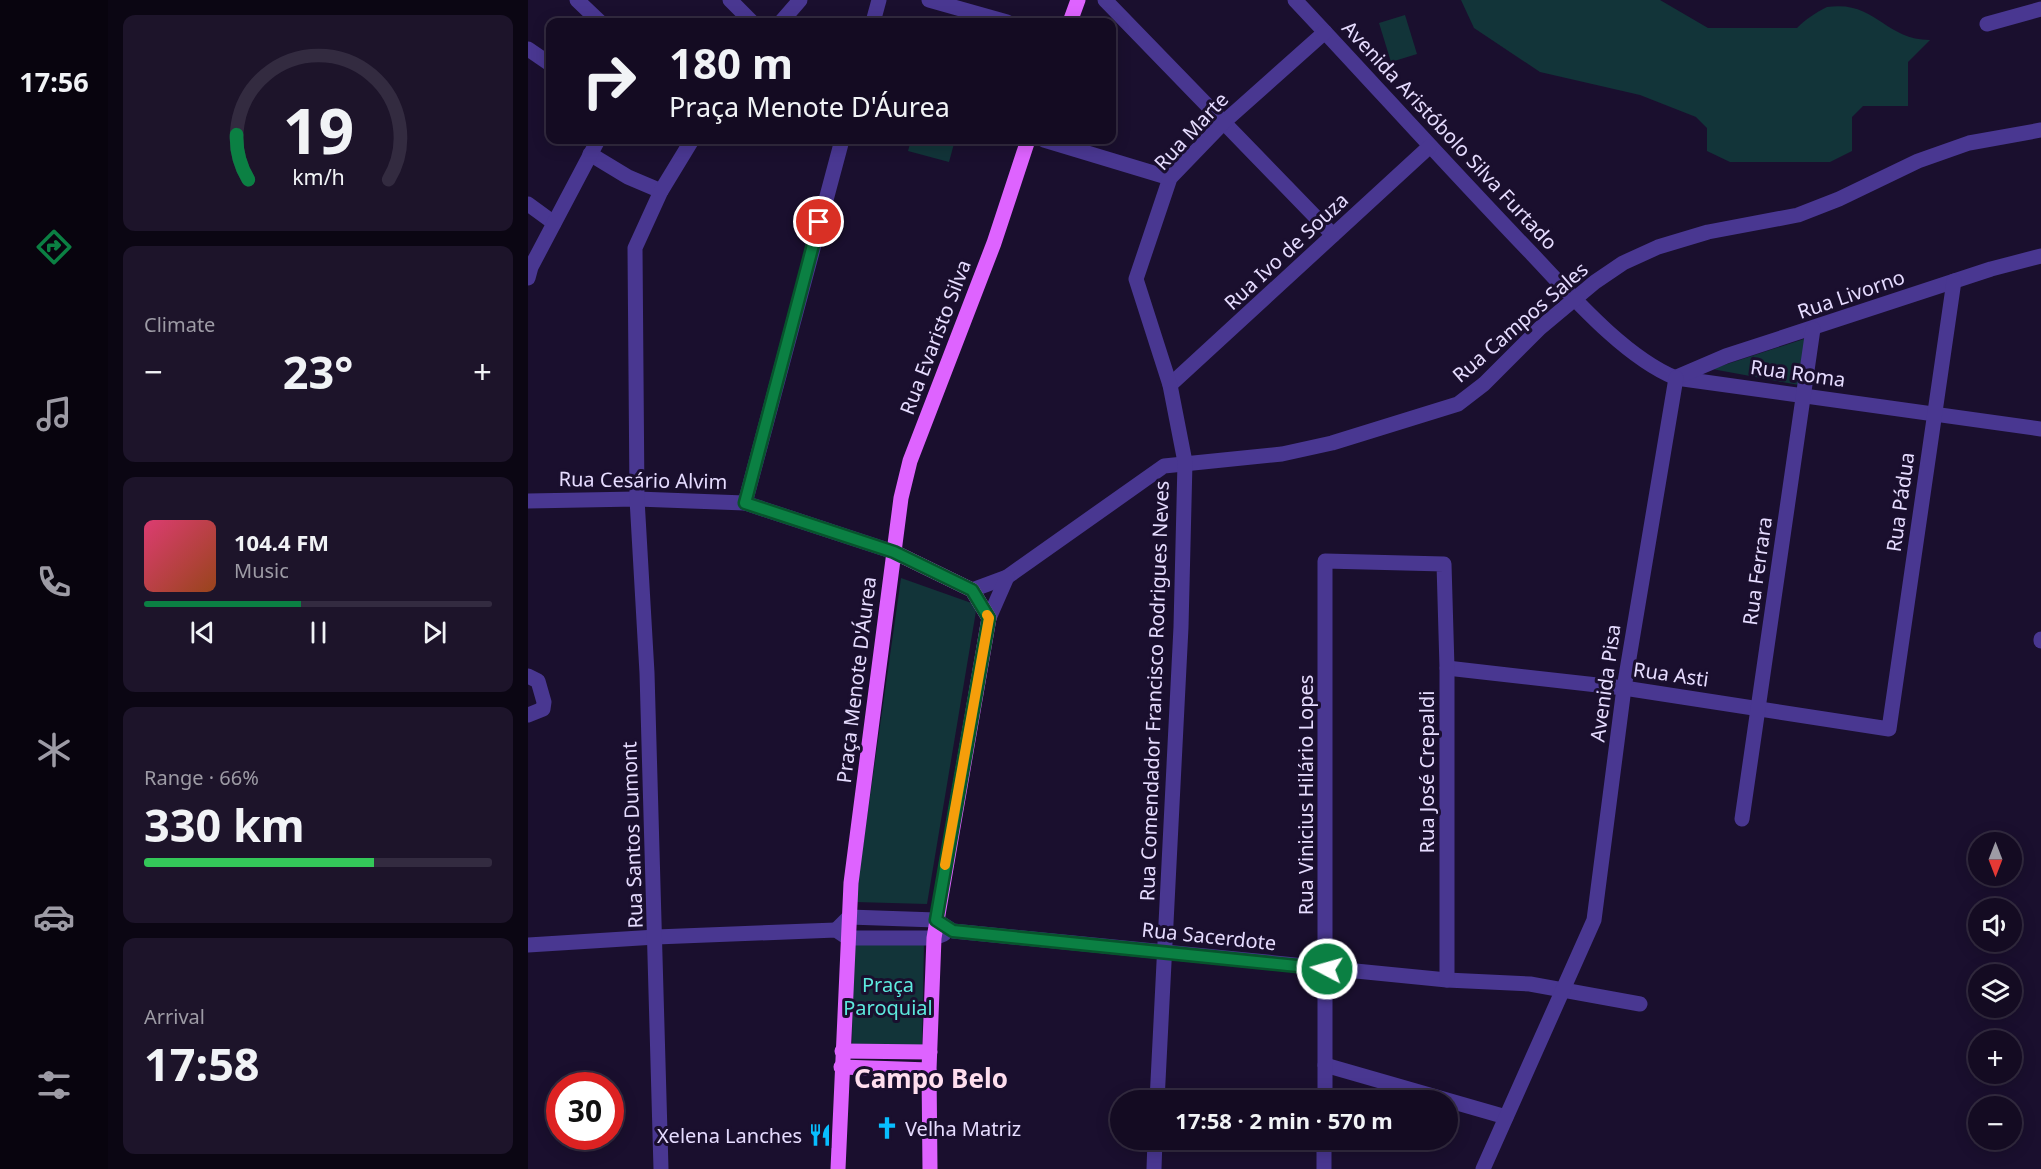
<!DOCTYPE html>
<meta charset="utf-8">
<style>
:root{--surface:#140b22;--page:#1d142a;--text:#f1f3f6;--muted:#9d9ba5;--line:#332b40;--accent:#0b8043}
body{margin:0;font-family:"Noto Sans",sans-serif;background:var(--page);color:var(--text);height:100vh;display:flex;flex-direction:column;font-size:22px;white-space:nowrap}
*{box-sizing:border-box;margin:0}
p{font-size:20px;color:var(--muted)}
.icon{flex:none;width:33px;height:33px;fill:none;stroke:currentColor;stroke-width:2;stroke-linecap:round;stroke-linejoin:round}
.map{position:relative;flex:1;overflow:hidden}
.drawer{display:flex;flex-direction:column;gap:15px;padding:15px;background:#0b0613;width:420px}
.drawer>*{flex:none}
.top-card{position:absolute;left:18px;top:18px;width:570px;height:126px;border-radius:12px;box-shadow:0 3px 15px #0003,0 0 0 2px var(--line);background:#140b22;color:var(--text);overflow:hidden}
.needle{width:39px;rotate:180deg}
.fabs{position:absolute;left:1440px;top:832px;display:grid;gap:12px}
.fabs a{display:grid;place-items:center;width:54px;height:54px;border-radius:50%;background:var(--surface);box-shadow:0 3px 15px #0003,0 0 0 2px var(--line);font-size:30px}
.speed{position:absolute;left:18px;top:1072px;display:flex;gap:12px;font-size:30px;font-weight:700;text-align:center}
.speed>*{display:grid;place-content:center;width:78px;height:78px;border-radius:50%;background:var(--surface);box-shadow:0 3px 15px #0003,0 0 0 2px var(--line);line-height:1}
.speed .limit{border:9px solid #d22;background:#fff;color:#111}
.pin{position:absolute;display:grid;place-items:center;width:51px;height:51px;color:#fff;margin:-26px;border:3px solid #fff;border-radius:50%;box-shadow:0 2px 6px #0007}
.me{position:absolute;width:66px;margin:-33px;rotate:276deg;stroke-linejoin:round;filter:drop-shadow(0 0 4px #0008)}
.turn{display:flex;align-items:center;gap:21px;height:126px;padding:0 24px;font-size:27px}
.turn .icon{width:78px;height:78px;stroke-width:2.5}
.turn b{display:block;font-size:42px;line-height:51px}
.big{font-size:45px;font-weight:700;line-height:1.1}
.drawer .tile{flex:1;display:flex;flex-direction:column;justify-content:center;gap:9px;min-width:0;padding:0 21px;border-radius:12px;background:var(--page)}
.drawer .dial{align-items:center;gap:0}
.dial svg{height:156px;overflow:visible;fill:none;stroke:var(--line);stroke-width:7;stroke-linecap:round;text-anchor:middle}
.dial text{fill:var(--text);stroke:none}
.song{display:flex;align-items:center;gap:18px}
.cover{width:72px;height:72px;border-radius:9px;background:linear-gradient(135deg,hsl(340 70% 55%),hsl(20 70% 35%))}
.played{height:6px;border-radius:3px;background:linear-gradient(90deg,var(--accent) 45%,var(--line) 45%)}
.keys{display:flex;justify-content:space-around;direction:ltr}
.heat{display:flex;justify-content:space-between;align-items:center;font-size:33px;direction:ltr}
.charge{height:9px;border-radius:4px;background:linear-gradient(90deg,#34c759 66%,var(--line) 0)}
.trip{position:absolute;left:582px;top:1090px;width:348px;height:60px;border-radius:30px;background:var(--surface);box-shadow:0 3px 15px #0003,0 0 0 2px var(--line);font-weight:700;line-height:60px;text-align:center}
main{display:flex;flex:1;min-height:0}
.menu{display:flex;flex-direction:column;width:108px;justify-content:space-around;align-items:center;background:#08040e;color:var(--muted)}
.menu .icon{width:42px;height:42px}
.menu .selected{color:var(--accent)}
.menu b{font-size:27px;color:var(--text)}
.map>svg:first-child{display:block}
</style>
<main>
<nav class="menu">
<b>17:56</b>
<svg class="icon selected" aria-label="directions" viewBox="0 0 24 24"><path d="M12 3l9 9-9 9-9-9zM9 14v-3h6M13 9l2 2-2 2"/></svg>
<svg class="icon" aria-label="music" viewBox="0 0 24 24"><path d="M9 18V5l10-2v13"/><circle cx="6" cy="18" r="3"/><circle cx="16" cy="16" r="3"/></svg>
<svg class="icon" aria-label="phone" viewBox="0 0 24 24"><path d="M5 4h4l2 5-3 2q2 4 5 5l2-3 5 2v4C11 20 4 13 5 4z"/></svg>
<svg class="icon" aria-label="climate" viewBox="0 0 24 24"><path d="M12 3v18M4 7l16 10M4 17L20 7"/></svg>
<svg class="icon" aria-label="car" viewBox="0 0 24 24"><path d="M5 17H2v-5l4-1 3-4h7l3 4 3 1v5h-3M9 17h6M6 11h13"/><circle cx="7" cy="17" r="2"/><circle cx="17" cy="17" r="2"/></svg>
<svg class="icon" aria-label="filters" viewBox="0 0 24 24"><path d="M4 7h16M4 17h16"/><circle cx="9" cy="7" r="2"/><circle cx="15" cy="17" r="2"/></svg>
</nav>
<section class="drawer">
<div class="tile dial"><svg viewBox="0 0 100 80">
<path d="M14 69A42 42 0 1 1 86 69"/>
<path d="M14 69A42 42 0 0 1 8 46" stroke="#0b8043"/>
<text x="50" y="56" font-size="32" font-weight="700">19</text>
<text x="50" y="72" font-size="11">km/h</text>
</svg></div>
<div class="tile"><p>Climate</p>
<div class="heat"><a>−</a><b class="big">23°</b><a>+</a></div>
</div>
<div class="tile">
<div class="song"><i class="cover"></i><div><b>104.4 FM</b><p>Music</p></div></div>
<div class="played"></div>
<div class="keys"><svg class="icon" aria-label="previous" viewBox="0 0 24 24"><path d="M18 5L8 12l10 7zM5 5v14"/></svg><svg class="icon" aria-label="pause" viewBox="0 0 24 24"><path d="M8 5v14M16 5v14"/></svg><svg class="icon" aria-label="next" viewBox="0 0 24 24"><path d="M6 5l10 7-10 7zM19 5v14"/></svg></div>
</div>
<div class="tile"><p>Range · 66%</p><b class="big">330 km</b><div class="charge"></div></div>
<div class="tile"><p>Arrival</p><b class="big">17:58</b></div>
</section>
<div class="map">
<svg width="1513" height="1169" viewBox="0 0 1513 1169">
<rect width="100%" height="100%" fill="#1a0f2e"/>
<g fill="#123439">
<path d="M933,0H1132L1180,28H1269C1278,19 1287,13 1299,7C1348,0 1355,39 1402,40L1380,62V106H1335L1324,117V151L1302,162H1202L1179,151V128L1168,117L1112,95L1012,72L946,28Z"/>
<polygon points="877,15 889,54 863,62 851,23"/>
<polygon points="383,140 427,140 421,162 380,151"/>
<polygon points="1279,338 1271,385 1184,369"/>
<polygon points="373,578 449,605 399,904 327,902"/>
<polygon points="325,943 396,943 394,1048 324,1048"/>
</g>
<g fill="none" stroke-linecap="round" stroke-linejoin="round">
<g stroke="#493791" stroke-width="15">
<polyline points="49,0 72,22"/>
<polyline points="202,0 224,22"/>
<polyline points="401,0 479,22"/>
<polyline points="577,0 805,235"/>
<path d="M767,0C846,84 923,170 1004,254C1042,294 1096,357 1148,378L1513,429"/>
<polyline points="253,22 272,0"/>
<polyline points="345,22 351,0"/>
<polyline points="1459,24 1513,9"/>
<polyline points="0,49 22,64"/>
<polyline points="516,140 642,178"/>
<polyline points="62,154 100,177 133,191"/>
<polyline points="0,204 26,223"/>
<polyline points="0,278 3,267 70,140"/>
<polyline points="1149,377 1198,356 1463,269 1513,256"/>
<polyline points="642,385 901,147"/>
<polyline points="0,501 109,499 217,503 366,552"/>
<polyline points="217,503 314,140"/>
<polyline points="444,590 479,577 636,466 754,454 804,443 930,404 956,384 1012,328 1067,282 1095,263 1130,247 1180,232 1270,215 1311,199 1390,161 1441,143 1513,130"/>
<polyline points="461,618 479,577"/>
<polyline points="1513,639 1513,641"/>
<polyline points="919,668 1096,688 1361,729 1426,281"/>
<polyline points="0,676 10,681 16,702 15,709 0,715"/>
<polyline points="1214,819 1285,329"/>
<polyline points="308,930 321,917 408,920 425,931 919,980 1002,984 1112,1004"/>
<polyline points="0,945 128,937 308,930 320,938 406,938 416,934"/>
<polyline points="797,1065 978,1117"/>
<polyline points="629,1101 653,627 657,462 642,385 608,279 642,178 696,122 797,32"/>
<polyline points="797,1101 797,561 916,564 919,668 919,980"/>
<polyline points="133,1169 119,673 109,499 107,248 133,191 164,140"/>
<polyline points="626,1169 627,1140"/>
<polyline points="796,1169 796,1140"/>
<polyline points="955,1169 1066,920 1096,688 1148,378"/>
</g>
<g stroke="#de63ff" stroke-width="15">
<polyline points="542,22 550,0"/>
<polyline points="366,552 444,590 461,618 406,938 401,1070 402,1169"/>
<polyline points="314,1051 402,1052"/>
<polyline points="313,1067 401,1070"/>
<polyline points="310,1169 323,883 373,498 382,461 466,243 500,140"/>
</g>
</g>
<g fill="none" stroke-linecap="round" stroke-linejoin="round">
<g stroke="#07532c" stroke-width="15">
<polyline id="route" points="291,222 217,503 366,552 444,590 461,618 408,920 425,931 799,969"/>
</g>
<use href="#route" stroke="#0b8043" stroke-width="10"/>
<polyline stroke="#f59e0b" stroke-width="10" points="417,865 461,618 459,615"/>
</g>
<defs>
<g id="church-bare" transform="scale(1.8)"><path d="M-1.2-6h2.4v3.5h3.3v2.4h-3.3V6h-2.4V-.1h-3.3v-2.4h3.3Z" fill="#08beff" stroke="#1a0f2e" stroke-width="2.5" paint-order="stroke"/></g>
<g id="restaurant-bare" transform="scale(1.8)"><path d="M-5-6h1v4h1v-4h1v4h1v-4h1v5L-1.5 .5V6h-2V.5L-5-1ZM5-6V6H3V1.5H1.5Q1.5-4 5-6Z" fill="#08beff" stroke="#1a0f2e" stroke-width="2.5" paint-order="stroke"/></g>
</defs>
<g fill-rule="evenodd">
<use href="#church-bare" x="359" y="1128"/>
<use href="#restaurant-bare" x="292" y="1135"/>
</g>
<g text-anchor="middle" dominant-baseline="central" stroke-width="6" stroke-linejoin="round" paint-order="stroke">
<g font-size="20" fill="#e6dcff" stroke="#1a0f2e">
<text transform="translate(663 131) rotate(-47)">Rua Marte</text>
<text transform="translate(922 135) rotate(47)">Avenida Aristóbolo Silva Furtado</text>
<text transform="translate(758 251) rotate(-43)">Rua Ivo de Souza</text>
<text transform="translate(1323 294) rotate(-19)">Rua Livorno</text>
<text transform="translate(992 322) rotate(-41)">Rua Campos Sales</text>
<text transform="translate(407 337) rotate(-69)">Rua Evaristo Silva</text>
<text transform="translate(1270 373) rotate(8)">Rua Roma</text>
<text transform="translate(115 480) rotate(1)">Rua Cesário Alvim</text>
<text transform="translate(1372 502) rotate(-82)">Rua Pádua</text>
<text transform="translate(1229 571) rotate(-82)">Rua Ferrara</text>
<text transform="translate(1143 674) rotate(8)">Rua Asti</text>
<text transform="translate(328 680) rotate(-83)">Praça Menote D'Áurea</text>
<text transform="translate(1077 683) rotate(-82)">Avenida Pisa</text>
<text transform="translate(626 691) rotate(-88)">Rua Comendador Francisco Rodrigues Neves</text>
<text transform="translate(898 772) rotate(-90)">Rua José Crepaldi</text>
<text transform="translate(777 795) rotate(-90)">Rua Vinicius Hilário Lopes</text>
<text transform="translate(104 835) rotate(-92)">Rua Santos Dumont</text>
<text transform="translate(681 936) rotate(6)">Rua Sacerdote</text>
</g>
<g font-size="20" fill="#5deade" stroke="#1a0f2e">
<text x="360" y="984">Praça<tspan x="360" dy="23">Paroquial</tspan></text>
</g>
<g font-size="20" fill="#e6dcff" stroke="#1a0f2e" text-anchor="start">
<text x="377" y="1128">Velha Matriz</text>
<text x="274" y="1135" text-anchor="end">Xelena Lanches</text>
</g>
<g font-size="26" font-weight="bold" fill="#ffdeee" stroke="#1a0f2e">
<text x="403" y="1078">Campo Belo</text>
</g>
</g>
</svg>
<div class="fabs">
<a><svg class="needle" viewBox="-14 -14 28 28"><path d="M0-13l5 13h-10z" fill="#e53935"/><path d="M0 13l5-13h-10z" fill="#9d9ba5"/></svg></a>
<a><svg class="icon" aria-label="sound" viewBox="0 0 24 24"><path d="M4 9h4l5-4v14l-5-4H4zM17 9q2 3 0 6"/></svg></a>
<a><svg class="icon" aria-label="layers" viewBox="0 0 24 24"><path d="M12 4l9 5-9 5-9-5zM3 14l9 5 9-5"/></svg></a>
<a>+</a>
<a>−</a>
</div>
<div class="speed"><div class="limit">30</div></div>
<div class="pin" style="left:291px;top:222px;background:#d93025"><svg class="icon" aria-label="arrive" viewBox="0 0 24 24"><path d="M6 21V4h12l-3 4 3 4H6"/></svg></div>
<svg class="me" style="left:799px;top:969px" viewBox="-20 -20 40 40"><circle r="17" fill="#0b8043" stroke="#fff" stroke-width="3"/><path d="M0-11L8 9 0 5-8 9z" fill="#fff"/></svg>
<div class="trip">17:58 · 2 min · 570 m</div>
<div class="top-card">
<div class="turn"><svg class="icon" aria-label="right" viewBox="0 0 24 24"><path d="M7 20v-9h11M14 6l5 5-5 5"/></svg><div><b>180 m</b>Praça Menote D'Áurea</div></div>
</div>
</div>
</main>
